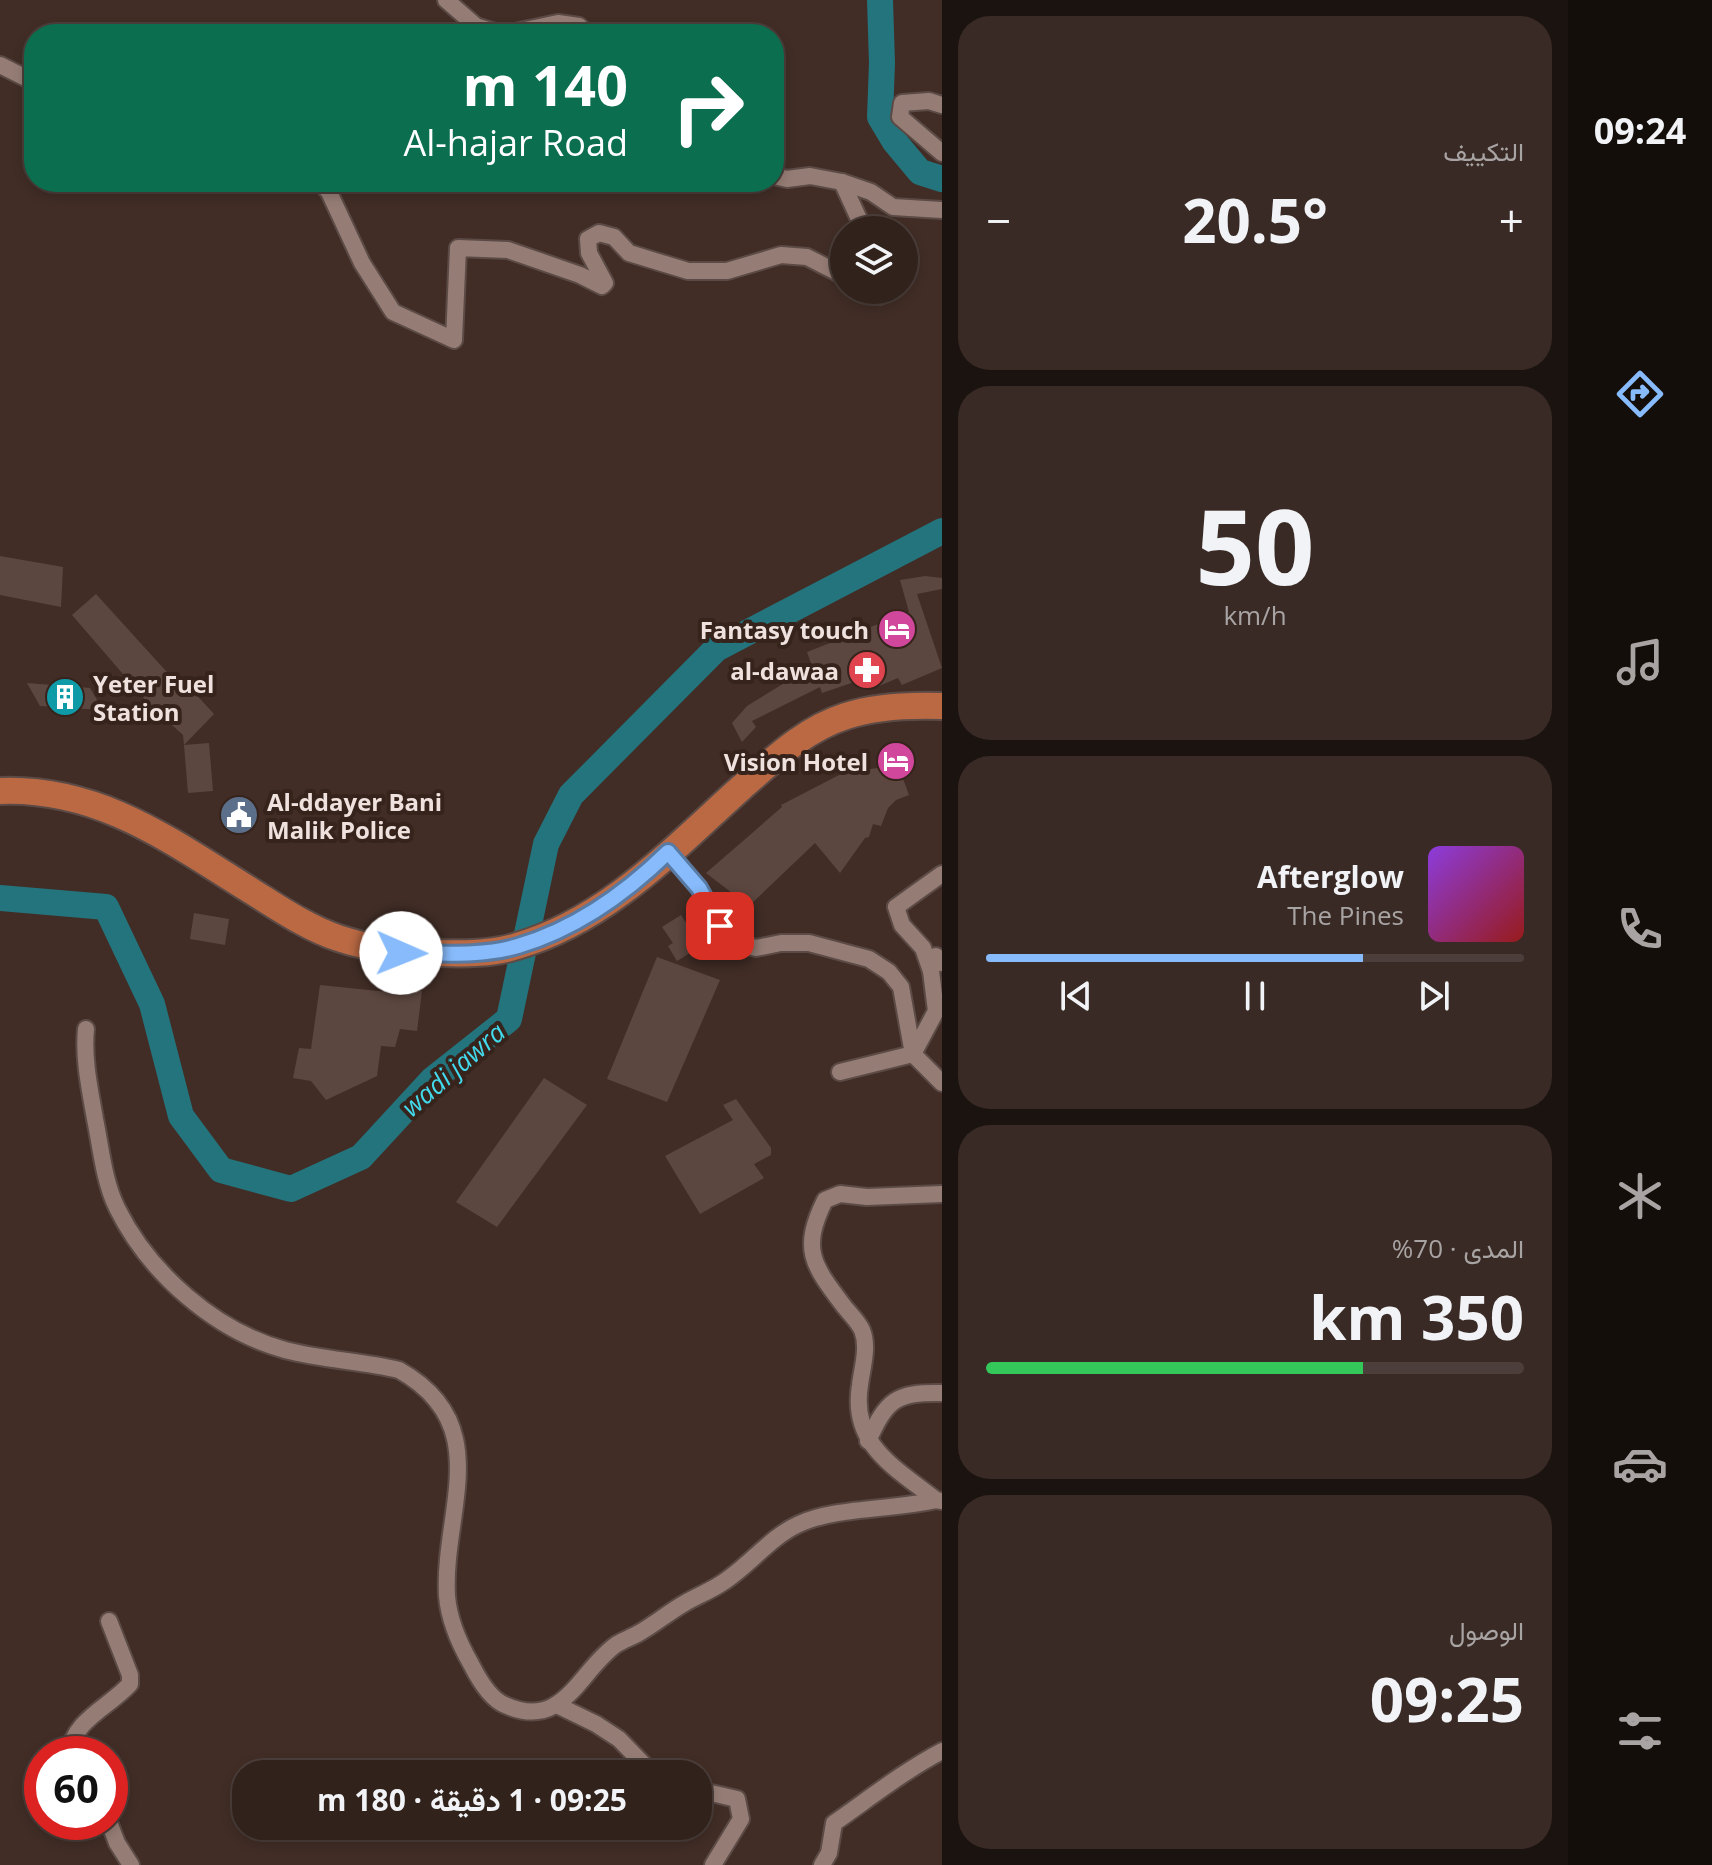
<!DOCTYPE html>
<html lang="ar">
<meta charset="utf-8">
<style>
:root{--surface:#31221c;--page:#392a25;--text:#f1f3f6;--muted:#a8a4a3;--line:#4c3f3b;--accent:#87bbfb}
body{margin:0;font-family:"Open Sans",Vazirmatn,sans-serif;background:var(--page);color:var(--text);direction:rtl;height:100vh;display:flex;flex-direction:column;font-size:30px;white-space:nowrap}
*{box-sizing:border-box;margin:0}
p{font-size:26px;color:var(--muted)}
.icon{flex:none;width:44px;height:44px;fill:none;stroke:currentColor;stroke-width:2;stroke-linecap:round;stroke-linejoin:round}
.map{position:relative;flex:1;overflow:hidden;direction:ltr}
.drawer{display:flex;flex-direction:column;gap:16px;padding:16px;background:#1b130f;width:626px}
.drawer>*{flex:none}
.hud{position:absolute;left:24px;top:24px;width:760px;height:168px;border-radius:32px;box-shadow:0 4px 12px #0003,0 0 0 2px var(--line);direction:rtl;background:#0b6e4f;color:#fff;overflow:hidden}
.tools{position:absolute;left:830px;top:216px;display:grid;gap:16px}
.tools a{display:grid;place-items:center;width:88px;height:88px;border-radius:50%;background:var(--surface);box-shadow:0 4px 12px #0003,0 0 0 2px var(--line);font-size:40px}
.speed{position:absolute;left:24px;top:1736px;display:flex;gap:16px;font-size:40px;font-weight:700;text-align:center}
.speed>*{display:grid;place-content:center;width:104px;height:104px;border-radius:50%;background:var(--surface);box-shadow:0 4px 12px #0003,0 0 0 2px var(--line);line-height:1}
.speed .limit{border:12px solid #d22;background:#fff;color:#111}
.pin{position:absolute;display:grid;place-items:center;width:68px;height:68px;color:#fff;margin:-34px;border-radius:16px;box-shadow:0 4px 12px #0006}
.me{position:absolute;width:88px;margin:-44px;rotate:91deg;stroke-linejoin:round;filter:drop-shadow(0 0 6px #0008)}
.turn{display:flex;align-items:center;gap:28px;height:168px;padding:0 24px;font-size:36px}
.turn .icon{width:104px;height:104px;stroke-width:2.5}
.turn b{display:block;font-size:56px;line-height:68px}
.big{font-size:60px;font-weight:700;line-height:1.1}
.drawer .widget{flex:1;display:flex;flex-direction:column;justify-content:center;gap:12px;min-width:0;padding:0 28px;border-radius:32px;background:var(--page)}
.drawer .dial{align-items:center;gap:0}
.dial b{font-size:104px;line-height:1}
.song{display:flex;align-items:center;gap:24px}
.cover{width:96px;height:96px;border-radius:12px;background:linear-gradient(135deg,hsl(270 70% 55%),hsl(0 70% 35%))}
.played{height:8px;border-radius:4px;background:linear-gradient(90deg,var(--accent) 70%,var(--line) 70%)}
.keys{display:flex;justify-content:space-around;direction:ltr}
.heat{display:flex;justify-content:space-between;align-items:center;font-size:44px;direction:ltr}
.charge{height:12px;border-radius:6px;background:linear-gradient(90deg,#34c759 70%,var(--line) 0)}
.trip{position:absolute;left:232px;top:1760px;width:480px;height:80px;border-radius:32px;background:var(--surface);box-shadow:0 4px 12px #0003,0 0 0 2px var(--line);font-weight:700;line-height:80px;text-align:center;direction:rtl}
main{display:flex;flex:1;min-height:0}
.tabs{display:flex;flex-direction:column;width:144px;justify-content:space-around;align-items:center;background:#140e0b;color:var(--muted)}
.tabs .icon{width:56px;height:56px}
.tabs .current{color:var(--accent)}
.tabs b{font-size:36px;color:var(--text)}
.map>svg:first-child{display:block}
</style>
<main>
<nav class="tabs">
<b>09:24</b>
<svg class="icon current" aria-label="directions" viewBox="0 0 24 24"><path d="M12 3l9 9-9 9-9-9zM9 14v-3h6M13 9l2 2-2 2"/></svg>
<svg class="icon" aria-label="music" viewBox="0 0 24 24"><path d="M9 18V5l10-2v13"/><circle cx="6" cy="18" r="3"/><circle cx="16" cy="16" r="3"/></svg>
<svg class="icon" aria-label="phone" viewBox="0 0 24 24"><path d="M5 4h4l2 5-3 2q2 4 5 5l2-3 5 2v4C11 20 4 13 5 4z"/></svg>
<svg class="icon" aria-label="climate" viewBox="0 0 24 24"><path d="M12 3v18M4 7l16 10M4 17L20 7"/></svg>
<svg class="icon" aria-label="car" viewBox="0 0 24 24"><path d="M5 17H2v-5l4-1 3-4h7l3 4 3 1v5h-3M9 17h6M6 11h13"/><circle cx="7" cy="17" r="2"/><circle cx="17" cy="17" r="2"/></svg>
<svg class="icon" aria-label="filters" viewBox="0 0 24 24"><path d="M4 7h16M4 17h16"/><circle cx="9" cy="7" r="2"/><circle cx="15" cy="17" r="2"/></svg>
</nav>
<section class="drawer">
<div class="widget"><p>التكييف</p>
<div class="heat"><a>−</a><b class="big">20.5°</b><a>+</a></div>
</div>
<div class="widget dial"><b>50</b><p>km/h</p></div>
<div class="widget">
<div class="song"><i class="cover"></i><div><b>Afterglow</b><p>The Pines</p></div></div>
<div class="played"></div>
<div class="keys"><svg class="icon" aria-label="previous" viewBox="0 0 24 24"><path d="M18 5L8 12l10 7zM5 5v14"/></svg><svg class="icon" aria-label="pause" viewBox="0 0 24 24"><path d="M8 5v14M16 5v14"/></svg><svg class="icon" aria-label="next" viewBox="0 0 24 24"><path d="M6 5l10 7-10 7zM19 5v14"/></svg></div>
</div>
<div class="widget"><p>المدى · 70%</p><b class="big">350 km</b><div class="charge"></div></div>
<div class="widget"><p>الوصول</p><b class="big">09:25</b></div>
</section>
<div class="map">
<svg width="942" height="1865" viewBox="0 0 942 1865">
<rect width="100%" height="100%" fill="#412d26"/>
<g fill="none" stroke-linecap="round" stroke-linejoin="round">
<g stroke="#24747d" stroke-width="26">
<polyline points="880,0 882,63 880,117 895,142 920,172 942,179"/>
<polyline points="0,898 106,907 152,1004 181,1116 221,1170 291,1189 361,1157 432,1080 509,1019 546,844 571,795 716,649 942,531"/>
</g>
</g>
<g fill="#5c4740">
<polygon points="0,556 63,567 61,607 0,595"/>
<polygon points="925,576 942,578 942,589 917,594 942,668 902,685 898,678 879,686 872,676 822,693 820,687 752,721 756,727 742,742 732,723 747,706 812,666 807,652 909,612 900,580"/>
<polygon points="96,594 175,681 180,677 214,714 184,745 183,735 148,703 72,615"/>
<polygon points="27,683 90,688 103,710 40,706"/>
<polygon points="209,743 213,791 188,793 184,745"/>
<polygon points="898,765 909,795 896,800 888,808 881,826 873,824 869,837 865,838 840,873 815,843 749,906 706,873 782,807 781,805 843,773"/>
<polygon points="194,913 229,919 225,945 190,939"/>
<polygon points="681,915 701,946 677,961 668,946 673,943 662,927"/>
<polygon points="657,957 720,980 667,1102 607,1079"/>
<polygon points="320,985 388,992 389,988 422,991 417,1031 400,1029 395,1047 381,1046 377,1076 326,1100 311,1081 293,1078 299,1048 311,1049"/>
<polygon points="544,1078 587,1105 497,1227 456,1202"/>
<polygon points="736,1099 771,1148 771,1155 754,1164 764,1178 700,1214 665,1156 733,1120 723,1105"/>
</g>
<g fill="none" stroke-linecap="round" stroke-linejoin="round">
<g stroke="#5b4a45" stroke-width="20">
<g id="minor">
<polyline points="446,0 476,26 501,34"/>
<polyline points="506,34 558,23 579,26 587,34"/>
<polyline points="0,65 34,82"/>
<polyline points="942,105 929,101 902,103 900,117 942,153"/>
<polyline points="774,176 787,179 810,176 842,182 871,192 893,207 942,210"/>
<polyline points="320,182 329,192 362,263 393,312 454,340 458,248 508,250 580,275 602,286 605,283 589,253 588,239 599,233 614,237 629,253 688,271 727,271 781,255 807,257 844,276"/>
<polyline points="842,182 864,230"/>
<polyline points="861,290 880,296 888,290"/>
<polyline points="668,852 699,888 720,926 735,943 756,948 781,943 809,943 869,959 889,972 901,987 913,1054 942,1083"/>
<polyline points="931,971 923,948 902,925 896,907 942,874"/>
<path d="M86,1029C83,1059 90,1090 95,1119C101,1148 104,1182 117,1208C149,1273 215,1331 285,1350C323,1360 362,1361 399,1370C497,1425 442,1512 447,1596C449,1621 459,1643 471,1664C478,1678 490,1699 505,1705C564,1732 579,1670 617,1644C624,1640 632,1637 639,1633C655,1624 669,1612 685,1603C697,1596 710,1591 722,1583C749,1566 770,1537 799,1524C836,1507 895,1510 936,1500"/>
<polyline points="840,1072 913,1054 936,1011 931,971 936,956 942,963"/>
<path d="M942,1194L867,1197L840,1194L825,1200C801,1249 812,1264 843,1305C849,1313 858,1321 862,1330C869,1347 862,1368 860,1385C850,1445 896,1468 936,1500L942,1501"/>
<path d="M868,1441C887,1400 895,1392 942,1393"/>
<polyline points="557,1705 596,1724 619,1739 653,1774"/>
<path d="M69,1754C74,1719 108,1708 130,1684V1675L109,1621"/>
<polyline points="698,1790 737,1799 741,1819 713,1865"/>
<polyline points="109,1822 117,1843 131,1865"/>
<path d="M822,1865L829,1853L834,1823C870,1798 904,1771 942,1751"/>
</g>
</g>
<g stroke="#5b4a45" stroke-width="30">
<path id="primary" d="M0,791C100,787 172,842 253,892C280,909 308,928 338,938C371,949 405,953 439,953C465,954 493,954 517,946C608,920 674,848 742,787C774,759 805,729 846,716C876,706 911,705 942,706"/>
</g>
<use href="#minor" stroke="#957d75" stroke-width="16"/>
<use href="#primary" stroke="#ba6943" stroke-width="26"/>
</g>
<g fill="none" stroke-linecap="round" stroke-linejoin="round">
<g stroke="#587aa3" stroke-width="20">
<path id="route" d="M401,953C439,953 481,957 518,946C576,929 625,894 668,852L699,888L720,926"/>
</g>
<use href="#route" stroke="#87bbfb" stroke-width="14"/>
</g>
<defs>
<g id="hotel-disc" transform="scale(2)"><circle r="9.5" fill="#d1479c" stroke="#36231c"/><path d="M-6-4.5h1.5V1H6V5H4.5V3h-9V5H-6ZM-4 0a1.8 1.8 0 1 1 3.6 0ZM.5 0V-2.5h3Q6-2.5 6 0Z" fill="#fff"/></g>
<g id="pharmacy-disc" transform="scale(2)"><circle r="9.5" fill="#e0444e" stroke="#36231c"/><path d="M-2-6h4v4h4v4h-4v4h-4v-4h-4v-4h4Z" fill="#fff"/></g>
<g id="building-disc" transform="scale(2)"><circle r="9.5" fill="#0f9aa8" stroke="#36231c"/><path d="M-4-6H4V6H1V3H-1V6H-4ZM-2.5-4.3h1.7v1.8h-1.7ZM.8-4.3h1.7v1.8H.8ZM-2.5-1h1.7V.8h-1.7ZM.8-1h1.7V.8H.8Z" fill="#fff"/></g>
<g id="civic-disc" transform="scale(2)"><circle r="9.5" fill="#5c6f8a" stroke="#36231c"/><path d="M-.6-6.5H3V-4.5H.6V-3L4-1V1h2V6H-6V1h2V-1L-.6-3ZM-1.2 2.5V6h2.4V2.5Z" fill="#fff"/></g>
</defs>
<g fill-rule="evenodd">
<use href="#hotel-disc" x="897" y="629"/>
<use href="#pharmacy-disc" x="867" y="670"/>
<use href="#building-disc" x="65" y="697"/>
<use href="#hotel-disc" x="896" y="761"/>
<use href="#civic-disc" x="239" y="815"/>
</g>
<g text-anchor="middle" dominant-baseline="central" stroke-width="8" stroke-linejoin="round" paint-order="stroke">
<g font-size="24" font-weight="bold" fill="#efe1dd" stroke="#36231c" text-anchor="end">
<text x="869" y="629">Fantasy touch</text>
<text x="839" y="670">al-dawaa</text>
<text x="93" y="683" text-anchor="start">Yeter Fuel<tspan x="93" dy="28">Station</tspan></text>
<text x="868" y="761">Vision Hotel</text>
<text x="267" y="801" text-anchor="start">Al-ddayer Bani<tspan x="267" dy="28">Malik Police</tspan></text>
</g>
<g font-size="26" font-style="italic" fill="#42daec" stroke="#36231c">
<text transform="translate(453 1069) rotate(-41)">wadi jawra</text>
</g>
</g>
</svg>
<div class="tools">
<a><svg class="icon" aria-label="layers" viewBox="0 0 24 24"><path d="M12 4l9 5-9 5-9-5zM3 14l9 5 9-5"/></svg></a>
</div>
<div class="speed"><div class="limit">60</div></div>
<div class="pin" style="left:720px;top:926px;background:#d93025"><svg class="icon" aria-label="arrive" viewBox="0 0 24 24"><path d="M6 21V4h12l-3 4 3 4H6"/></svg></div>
<svg class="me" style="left:401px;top:953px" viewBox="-20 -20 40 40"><circle r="19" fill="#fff"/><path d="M0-13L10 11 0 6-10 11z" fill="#87bbfb"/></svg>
<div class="trip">09:25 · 1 دقيقة · 180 m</div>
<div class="hud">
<div class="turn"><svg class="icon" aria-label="right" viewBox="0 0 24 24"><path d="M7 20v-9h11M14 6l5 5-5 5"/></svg><div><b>140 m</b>Al-hajar Road</div></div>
</div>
</div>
</main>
